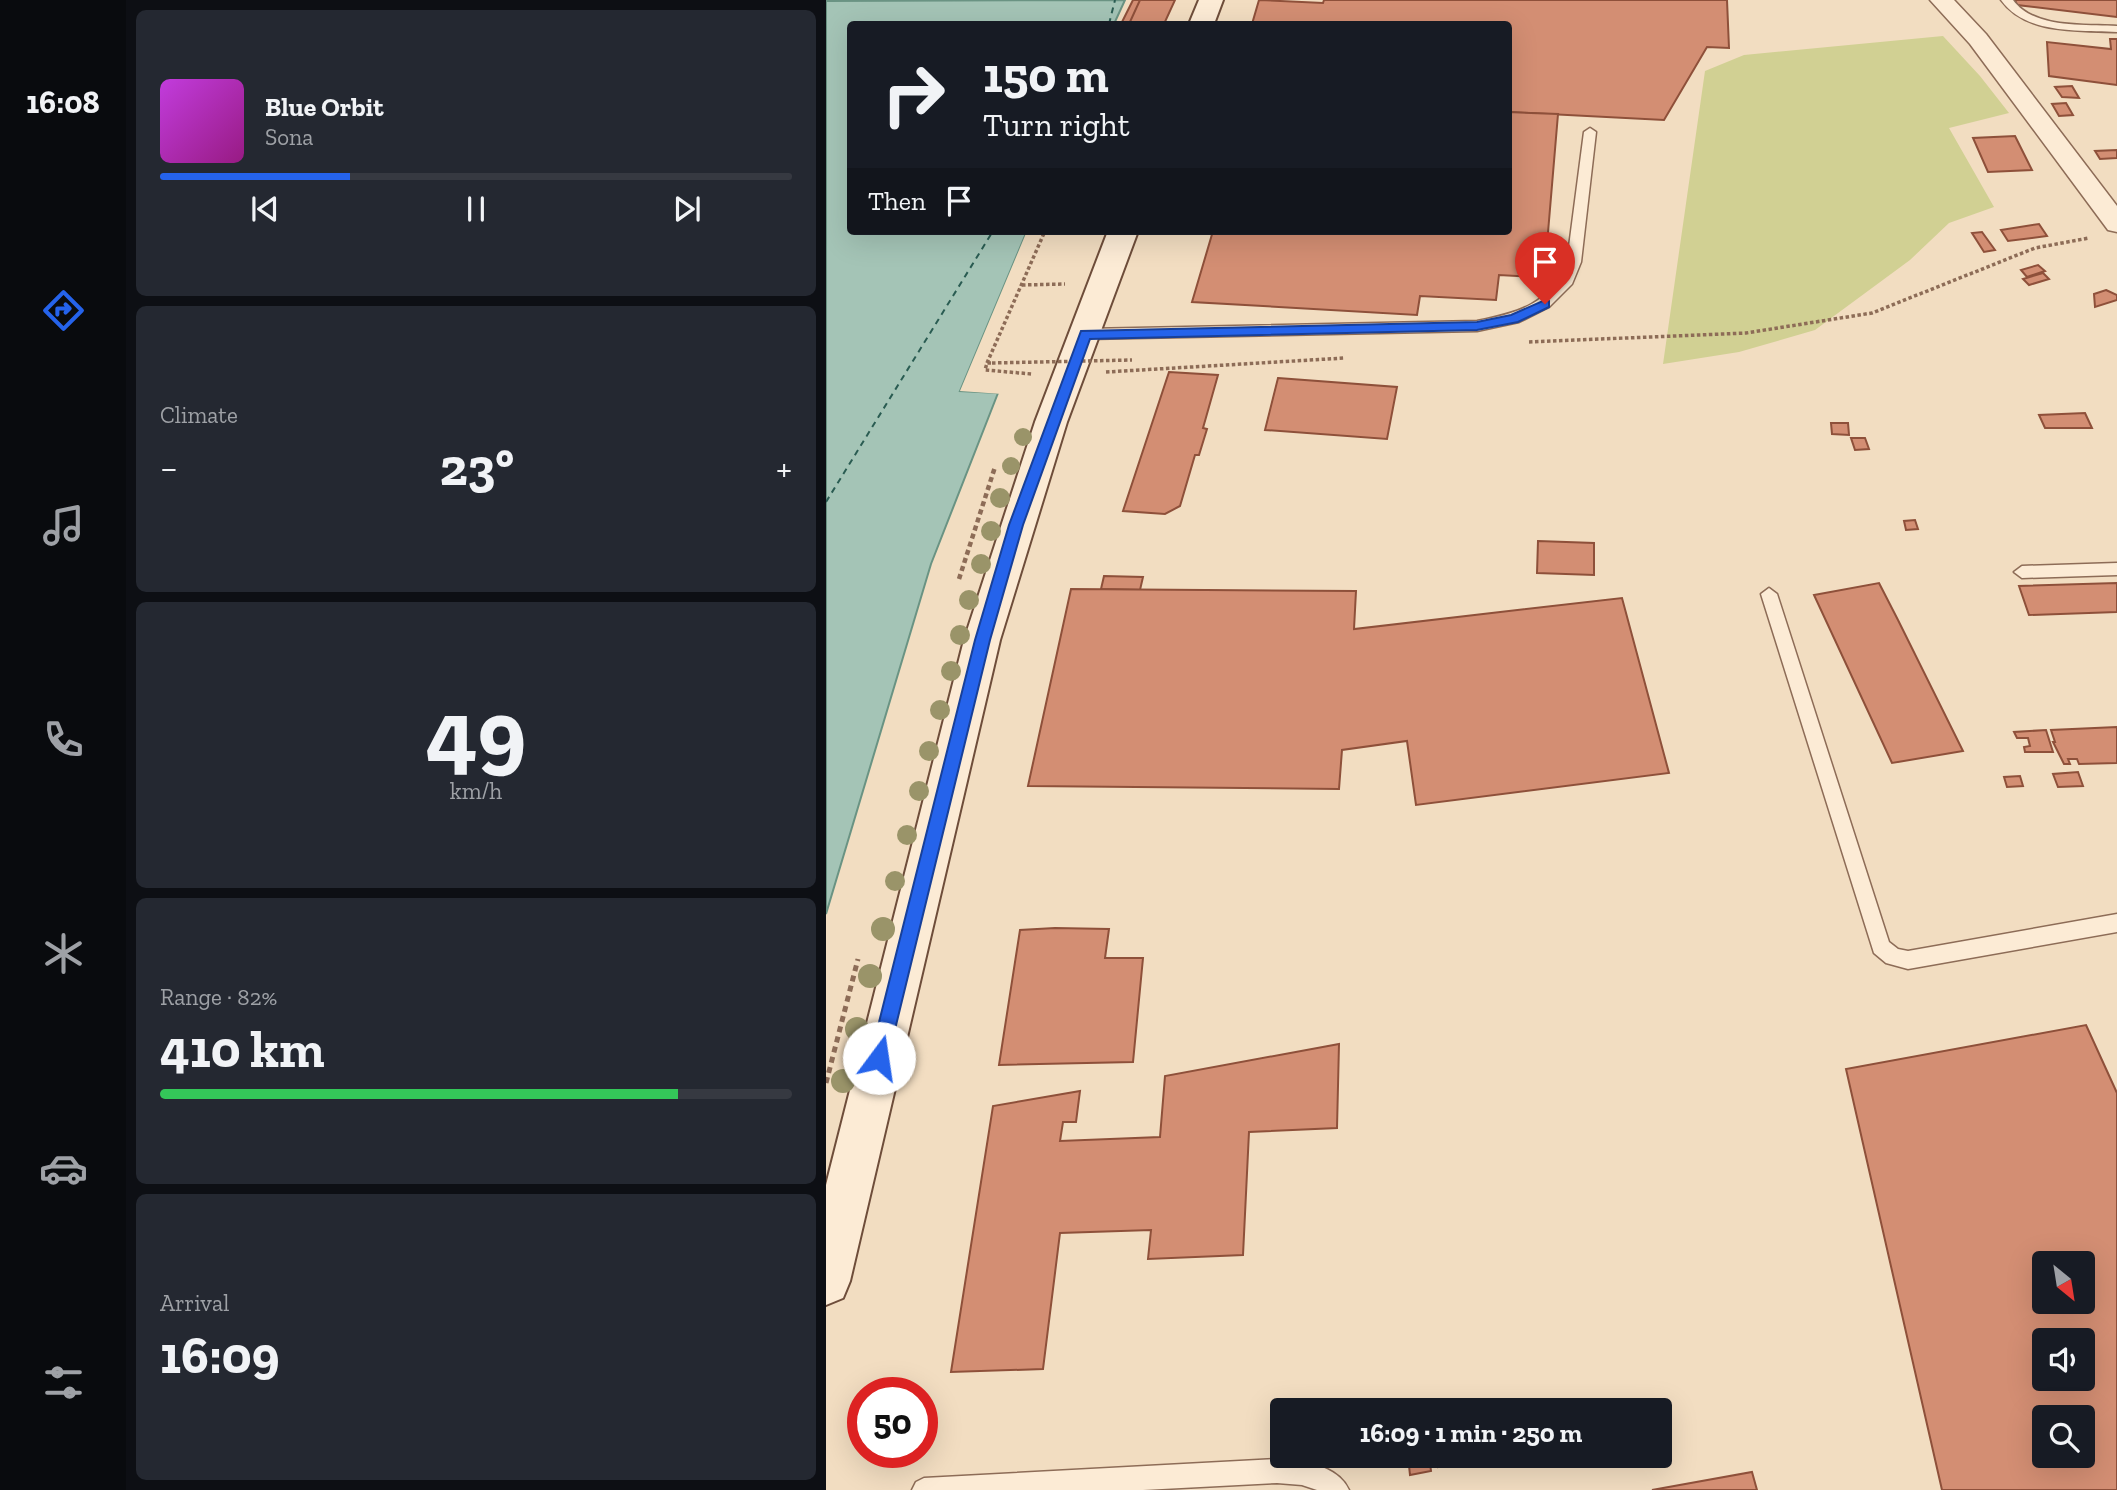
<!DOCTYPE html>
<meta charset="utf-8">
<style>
:root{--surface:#171b24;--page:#242831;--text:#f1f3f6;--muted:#9ea1a6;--line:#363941;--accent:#2563eb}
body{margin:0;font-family:"Zilla Slab",serif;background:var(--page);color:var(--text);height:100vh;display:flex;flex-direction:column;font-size:26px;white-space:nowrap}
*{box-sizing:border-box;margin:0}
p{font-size:23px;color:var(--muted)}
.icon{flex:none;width:38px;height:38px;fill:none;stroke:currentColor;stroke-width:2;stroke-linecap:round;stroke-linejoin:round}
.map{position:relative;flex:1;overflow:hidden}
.drawer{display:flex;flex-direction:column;gap:10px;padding:10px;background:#0d0f14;width:700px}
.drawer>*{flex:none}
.guide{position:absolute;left:21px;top:21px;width:665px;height:214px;border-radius:7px;box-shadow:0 7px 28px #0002;background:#171b24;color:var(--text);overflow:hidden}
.needle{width:46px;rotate:150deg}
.tools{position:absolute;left:1206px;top:1251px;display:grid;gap:14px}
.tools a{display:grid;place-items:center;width:63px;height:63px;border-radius:7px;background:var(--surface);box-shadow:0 7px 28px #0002;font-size:35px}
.speed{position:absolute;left:21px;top:1377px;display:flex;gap:14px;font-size:35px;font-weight:700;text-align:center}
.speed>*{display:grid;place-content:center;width:91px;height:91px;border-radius:50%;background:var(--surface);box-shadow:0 7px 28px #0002;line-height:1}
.speed .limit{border:10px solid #d22;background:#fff;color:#111}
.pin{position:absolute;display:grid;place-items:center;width:60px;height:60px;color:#fff;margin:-72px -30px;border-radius:50% 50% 50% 0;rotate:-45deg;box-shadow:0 0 7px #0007}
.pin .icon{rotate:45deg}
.me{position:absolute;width:77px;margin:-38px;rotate:14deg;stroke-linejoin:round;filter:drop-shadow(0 0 5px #0008)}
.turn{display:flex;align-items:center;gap:24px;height:147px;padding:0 21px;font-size:32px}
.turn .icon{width:91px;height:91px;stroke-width:2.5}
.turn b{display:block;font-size:49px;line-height:60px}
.then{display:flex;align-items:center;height:66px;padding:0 21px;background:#0003;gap:14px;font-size:26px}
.big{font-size:52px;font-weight:700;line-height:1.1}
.drawer .widget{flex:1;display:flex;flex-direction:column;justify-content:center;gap:10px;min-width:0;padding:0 24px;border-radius:10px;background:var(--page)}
.drawer .dial{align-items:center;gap:0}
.dial b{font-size:91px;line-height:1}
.song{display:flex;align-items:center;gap:21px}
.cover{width:84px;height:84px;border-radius:10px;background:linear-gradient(135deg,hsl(290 70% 55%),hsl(310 70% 35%))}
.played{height:7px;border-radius:4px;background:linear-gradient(90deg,var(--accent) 30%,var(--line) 30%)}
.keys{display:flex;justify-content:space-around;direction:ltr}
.heat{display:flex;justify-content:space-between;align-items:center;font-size:38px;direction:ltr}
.charge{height:10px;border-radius:5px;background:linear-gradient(90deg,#34c759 82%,var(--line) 0)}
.trip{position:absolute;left:444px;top:1398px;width:402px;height:70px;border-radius:7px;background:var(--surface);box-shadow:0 7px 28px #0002;font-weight:700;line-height:70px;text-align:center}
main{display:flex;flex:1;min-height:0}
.dock{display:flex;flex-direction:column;width:126px;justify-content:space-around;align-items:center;background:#090b0e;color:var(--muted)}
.dock .icon{width:49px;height:49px}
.dock .current{color:var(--accent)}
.dock b{font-size:32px;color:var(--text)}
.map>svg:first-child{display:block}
</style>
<main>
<nav class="dock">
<b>16:08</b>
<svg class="icon current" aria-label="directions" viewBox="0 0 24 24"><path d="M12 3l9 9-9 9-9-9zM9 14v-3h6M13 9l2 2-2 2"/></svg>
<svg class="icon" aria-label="music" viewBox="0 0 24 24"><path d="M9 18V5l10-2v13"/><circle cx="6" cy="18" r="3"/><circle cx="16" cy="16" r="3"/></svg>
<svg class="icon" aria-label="phone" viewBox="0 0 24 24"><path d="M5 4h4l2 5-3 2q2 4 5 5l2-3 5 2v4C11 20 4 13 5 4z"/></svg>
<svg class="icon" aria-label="climate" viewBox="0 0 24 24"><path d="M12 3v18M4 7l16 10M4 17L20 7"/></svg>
<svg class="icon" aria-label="car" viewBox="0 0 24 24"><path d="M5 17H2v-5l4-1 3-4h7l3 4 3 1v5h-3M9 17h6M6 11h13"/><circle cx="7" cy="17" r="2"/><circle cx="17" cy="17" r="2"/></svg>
<svg class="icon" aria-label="filters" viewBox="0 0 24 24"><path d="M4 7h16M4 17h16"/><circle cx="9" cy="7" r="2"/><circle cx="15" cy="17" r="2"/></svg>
</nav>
<section class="drawer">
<div class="widget">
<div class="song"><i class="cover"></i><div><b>Blue Orbit</b><p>Sona</p></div></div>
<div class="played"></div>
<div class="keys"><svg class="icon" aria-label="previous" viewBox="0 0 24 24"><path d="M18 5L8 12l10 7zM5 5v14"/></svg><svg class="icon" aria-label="pause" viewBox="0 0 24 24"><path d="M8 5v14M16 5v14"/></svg><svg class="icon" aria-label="next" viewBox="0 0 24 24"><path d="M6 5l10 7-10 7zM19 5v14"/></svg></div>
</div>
<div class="widget"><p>Climate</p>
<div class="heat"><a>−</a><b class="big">23°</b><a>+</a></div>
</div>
<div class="widget dial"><b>49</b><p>km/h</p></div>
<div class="widget"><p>Range · 82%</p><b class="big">410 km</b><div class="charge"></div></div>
<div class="widget"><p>Arrival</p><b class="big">16:09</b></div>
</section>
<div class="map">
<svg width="1291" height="1490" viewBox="0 0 1291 1490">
<rect width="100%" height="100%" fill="#f2ddc1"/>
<polygon fill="#d1d093" points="1117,36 1154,76 1183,113 1123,128 1168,207 1123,223 1084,260 989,330 913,352 837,364 879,71 918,55"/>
<polygon fill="#a4c4b6" stroke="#6a9383" stroke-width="2" points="299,0 288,24 24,24 24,231 201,231 134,391 172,393 105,564 0,914 0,1"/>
<polygon fill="#f2ddc1" points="201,231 205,231 139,388 173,390 176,394 134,391"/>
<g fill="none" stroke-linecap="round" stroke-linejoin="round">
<g stroke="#2a5c52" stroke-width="2" stroke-dasharray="6 5" stroke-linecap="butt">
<polyline points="283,24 289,0"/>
<polyline points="0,502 167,231"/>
</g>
</g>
<g fill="#d38e73" stroke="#8e503a" stroke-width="2" fill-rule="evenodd">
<polygon points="307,0 334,0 326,24 295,24"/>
<polygon points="314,0 349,0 338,24 303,24"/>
<polygon points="433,0 497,3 498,0 901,0 903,48 881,47 838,120 682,112 682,24 426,24"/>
<polygon points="1189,0 1291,0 1291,17 1191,5"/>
<polygon points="1284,39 1291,39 1291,85 1223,76 1221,42 1285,49"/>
<polygon points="1246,86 1253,98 1236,97 1229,87"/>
<polygon points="1240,103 1247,115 1233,116 1226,104"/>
<polygon points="682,112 732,114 719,268 713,268 712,277 673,275 670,300 594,296 591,315 366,302 387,231 682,231"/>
<polygon points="1189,136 1206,170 1162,172 1147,138"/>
<polygon points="1291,150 1291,158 1274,159 1269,151"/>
<polygon points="1213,224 1221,236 1182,241 1175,230"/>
<polygon points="1156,232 1169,250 1158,252 1146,233"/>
<polygon points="1212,265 1219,271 1201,277 1195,270"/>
<polygon points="1217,273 1223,279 1203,285 1197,279"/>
<polygon points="1280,290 1291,295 1291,300 1269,307 1268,294"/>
<polygon points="343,372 392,375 377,428 381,429 373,455 369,455 354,506 339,514 297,511"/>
<polygon points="452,378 571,387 561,439 439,430"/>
<polygon points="1259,413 1266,428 1219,428 1213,415"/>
<polygon points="1005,423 1022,423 1023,435 1006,434"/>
<polygon points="1025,438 1039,438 1043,449 1029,450"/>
<polygon points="1089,520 1092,529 1080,530 1078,521"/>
<polygon points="712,541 768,543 768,575 711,573"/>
<polygon points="278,576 317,577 314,590 275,589"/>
<polygon points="1053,583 1072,620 1137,751 1066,763 988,595"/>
<polygon points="1291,583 1291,612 1203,615 1193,586"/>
<polygon points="245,589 530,591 528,629 796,598 843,773 590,805 581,741 516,750 513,789 202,786"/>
<polygon points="1291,727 1291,763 1253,764 1251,759 1242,759 1244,764 1238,764 1227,742 1229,742 1225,730"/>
<polygon points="1220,730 1227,752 1199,752 1198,747 1204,746 1202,738 1191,738 1188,732"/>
<polygon points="1252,772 1257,786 1232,787 1227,774"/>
<polygon points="1194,776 1197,786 1181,787 1178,777"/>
<polygon points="229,928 283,929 279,958 317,958 307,1062 173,1065 194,930"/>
<path d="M1260,1025L1291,1093V1490H1116L1020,1069ZM1218,1264H1256V1302H1218ZM1218,1340H1256V1379H1218ZM1218,1418H1256V1456H1218Z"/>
<polygon points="513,1044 511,1128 423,1132 417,1255 322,1259 325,1230 234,1233 217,1369 125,1372 167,1106 254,1091 250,1122 237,1122 234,1141 334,1137 339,1076"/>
<polygon points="582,1456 603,1456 605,1471 584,1475"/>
<polygon points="611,1456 622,1456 623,1465 612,1467"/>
<polygon points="926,1472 931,1490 826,1490"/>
</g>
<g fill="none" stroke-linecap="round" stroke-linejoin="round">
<g stroke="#8d6c57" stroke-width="3">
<g id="service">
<path d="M1175,0H1187C1208,29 1259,24 1291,26V32C1253,30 1200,35 1175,0Z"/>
<path d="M764,128L770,132L755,262L746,284L723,307L693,322L651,331L260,339L253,334L260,329L651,321C693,313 724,304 741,262L758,132Z"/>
<polygon points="1291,563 1291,575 1196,578 1188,572 1196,566"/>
<polygon points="943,588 951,594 1063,942 1072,949 1082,951 1291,914 1291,932 1082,969 1060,963 1048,953 935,594"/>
<path d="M451,1459C475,1460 512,1465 523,1490H491L476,1485L451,1483L317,1490H86L90,1482L98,1478Z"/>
</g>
</g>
<g stroke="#8d6c57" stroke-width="3">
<polygon id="minor" points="1104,0 1128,0 1160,34 1291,206 1291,232 1282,230 1144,44"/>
</g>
<g stroke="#6e4d3a" stroke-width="4">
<g id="secondary">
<polygon points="373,0 397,0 388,24 363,24"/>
<polygon points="282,231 312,231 241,422 174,640 24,1281 17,1298 0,1305 0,1185 138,640 209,422"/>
</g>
</g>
<g stroke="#8d6c57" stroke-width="3.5" stroke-dasharray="3.5 2.5" stroke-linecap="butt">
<polyline points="196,285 239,284"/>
<polyline points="703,342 920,333 1046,313 1209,248 1263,238"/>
<polyline points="161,363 219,231"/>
<polyline points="165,363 161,363 159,370 206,374"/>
<polyline points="280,372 519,358"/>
</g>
<polyline stroke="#8d6c57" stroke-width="4.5" stroke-dasharray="5 3.5" stroke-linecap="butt" points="133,579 169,467"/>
<polyline stroke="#8d6c57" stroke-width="5" stroke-dasharray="6 4.5" stroke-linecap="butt" points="0,1083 32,959"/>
<use href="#service" fill="#fcebd5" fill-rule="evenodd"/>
<use href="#minor" fill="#fcebd5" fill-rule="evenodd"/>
<use href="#secondary" fill="#fcebd5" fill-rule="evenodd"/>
<polyline stroke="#8d6c57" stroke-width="3.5" stroke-dasharray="3.5 2.5" stroke-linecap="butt" points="166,363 306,360"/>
</g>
<g fill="#9a9469">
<circle cx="197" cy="437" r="9"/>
<circle cx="185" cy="466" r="9"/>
<circle cx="174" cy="498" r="10"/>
<circle cx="165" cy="531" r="10"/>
<circle cx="155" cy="564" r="10"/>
<circle cx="143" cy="600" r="10"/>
<circle cx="134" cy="635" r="10"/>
<circle cx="125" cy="671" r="10"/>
<circle cx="114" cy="710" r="10"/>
<circle cx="103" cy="751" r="10"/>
<circle cx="93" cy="791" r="10"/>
<circle cx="81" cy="835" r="10"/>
<circle cx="69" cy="881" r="10"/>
<circle cx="57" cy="929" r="12"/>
<circle cx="44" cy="976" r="12"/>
<circle cx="31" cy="1029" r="12"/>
<circle cx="17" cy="1081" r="12"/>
</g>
<polygon fill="#2563eb" stroke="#184099" stroke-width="2" points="719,300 723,301 723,307 692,322 651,330 264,339 197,525 164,640 62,1058 59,1064 53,1066 46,1064 44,1058 149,640 183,525 255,331 651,322 685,315"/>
</svg>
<div class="tools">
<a><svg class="needle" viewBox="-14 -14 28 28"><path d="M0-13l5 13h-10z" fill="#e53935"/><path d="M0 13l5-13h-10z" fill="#9ea1a6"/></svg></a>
<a><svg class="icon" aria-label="sound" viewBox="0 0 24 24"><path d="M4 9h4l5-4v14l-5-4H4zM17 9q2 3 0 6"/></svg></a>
<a><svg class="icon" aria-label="search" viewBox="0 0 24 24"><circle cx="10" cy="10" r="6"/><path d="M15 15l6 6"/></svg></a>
</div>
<div class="speed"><div class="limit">50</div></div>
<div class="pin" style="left:719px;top:304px;background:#d93025"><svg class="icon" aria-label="arrive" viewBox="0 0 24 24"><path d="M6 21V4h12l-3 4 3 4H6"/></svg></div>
<svg class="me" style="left:53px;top:1058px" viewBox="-20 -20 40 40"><circle r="19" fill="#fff"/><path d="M0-13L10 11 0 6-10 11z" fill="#2563eb"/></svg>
<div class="trip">16:09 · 1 min · 250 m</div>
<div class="guide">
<div class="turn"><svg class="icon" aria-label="right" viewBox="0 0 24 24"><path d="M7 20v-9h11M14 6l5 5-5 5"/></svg><div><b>150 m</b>Turn right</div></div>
<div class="then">Then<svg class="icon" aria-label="arrive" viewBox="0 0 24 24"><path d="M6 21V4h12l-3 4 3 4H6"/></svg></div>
</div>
</div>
</main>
